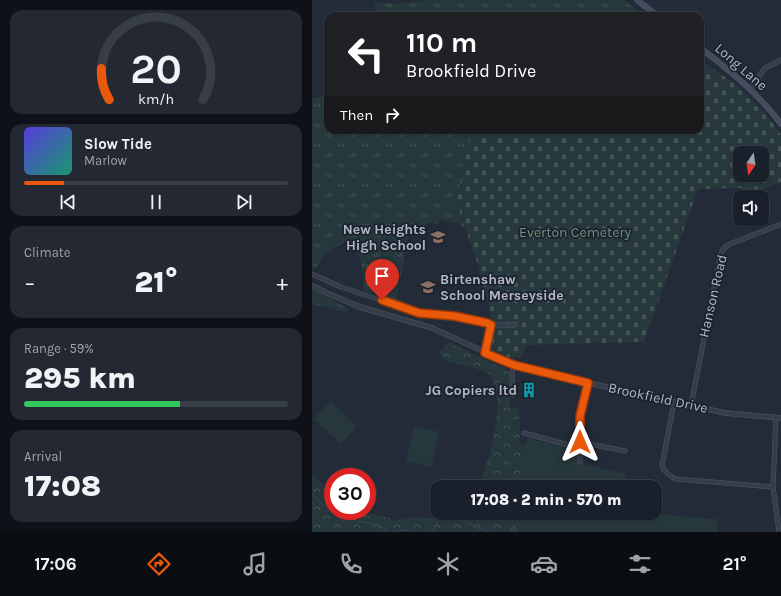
<!DOCTYPE html>
<meta charset="utf-8">
<style>
:root{--surface:#1a202b;--page:#232833;--text:#f1f3f6;--muted:#9fa3a9;--line:#383e47;--accent:#ea580c}
body{margin:0;font-family:Karla,sans-serif;background:var(--page);color:var(--text);height:100vh;display:flex;flex-direction:column;font-size:15px;white-space:nowrap}
*{box-sizing:border-box;margin:0}
p{font-size:13px;color:var(--muted)}
.icon{flex:none;width:22px;height:22px;fill:none;stroke:currentColor;stroke-width:2;stroke-linecap:round;stroke-linejoin:round}
.map{position:relative;flex:1;overflow:hidden}
.panel{display:flex;flex-direction:column;gap:10px;padding:10px;background:#0e1218;width:312px}
.panel>*{flex:none}
.guide{position:absolute;left:12px;top:12px;width:380px;height:122px;border-radius:12px;box-shadow:0 1px 3px #0004,0 0 0 1px var(--line);background:#202124;color:#fff;overflow:hidden}
.needle{width:26px;rotate:193deg}
.buttons{position:absolute;left:421px;top:146px;display:grid;gap:8px}
.buttons a{display:grid;place-items:center;width:36px;height:36px;border-radius:8px;background:var(--surface);box-shadow:0 1px 3px #0004,0 0 0 1px var(--line);font-size:20px}
.speed{position:absolute;left:12px;top:468px;display:flex;gap:8px;font-size:20px;font-weight:700;text-align:center}
.speed>*{display:grid;place-content:center;width:52px;height:52px;border-radius:50%;background:var(--surface);box-shadow:0 1px 3px #0004,0 0 0 1px var(--line);line-height:1}
.speed .limit{border:6px solid #d22;background:#fff;color:#111}
.pin{position:absolute;display:grid;place-items:center;width:34px;height:34px;color:#fff;margin:-41px -17px;border-radius:50% 50% 50% 0;rotate:-45deg;box-shadow:0 0 4px #0007}
.pin .icon{rotate:45deg}
.me{position:absolute;width:44px;margin:-22px;rotate:0deg;stroke-linejoin:round;filter:drop-shadow(0 0 3px #0008)}
.turn{display:flex;align-items:center;gap:14px;height:84px;padding:0 16px;font-size:18px}
.turn .icon{width:52px;height:52px;stroke-width:2.5}
.turn b{display:block;font-size:28px;line-height:34px}
.then{display:flex;align-items:center;height:38px;padding:0 16px;background:#0003;gap:8px;font-size:15px}
.big{font-size:30px;font-weight:800;line-height:1.1}
.panel .card{flex:1;display:flex;flex-direction:column;justify-content:center;gap:6px;min-width:0;padding:0 14px;border-radius:12px;background:var(--page)}
.panel .dial{align-items:center;gap:0}
.dial svg{height:104px;overflow:visible;fill:none;stroke:var(--line);stroke-width:7;stroke-linecap:round;text-anchor:middle}
.dial text{fill:var(--text);stroke:none}
.song{display:flex;align-items:center;gap:12px}
.cover{width:48px;height:48px;border-radius:6px;background:linear-gradient(135deg,hsl(250 70% 55%),hsl(160 70% 35%))}
.played{height:4px;border-radius:2px;background:linear-gradient(90deg,var(--accent) 15%,var(--line) 15%)}
.keys{display:flex;justify-content:space-around;direction:ltr}
.heat{display:flex;justify-content:space-between;align-items:center;font-size:22px;direction:ltr}
.charge{height:6px;border-radius:3px;background:linear-gradient(90deg,#34c759 59%,var(--line) 0)}
.trip{position:absolute;left:118px;top:480px;width:232px;height:40px;border-radius:12px;background:var(--surface);box-shadow:0 1px 3px #0004,0 0 0 1px var(--line);font-weight:800;line-height:40px;text-align:center}
.tabs{display:flex;height:64px;justify-content:space-around;align-items:center;background:#0a0d11;color:var(--muted)}
.tabs .icon{width:28px;height:28px}
.tabs .active{color:var(--accent)}
.tabs b{font-size:18px;color:var(--text)}
main{display:flex;flex:1;min-height:0}
.map>svg:first-child{display:block}
</style>
<main>
<section class="panel">
<div class="card dial"><svg viewBox="0 0 100 80">
<path d="M14 69A42 42 0 1 1 86 69"/>
<path d="M14 69A42 42 0 0 1 8 45" stroke="#ea580c"/>
<text x="50" y="56" font-size="32" font-weight="700">20</text>
<text x="50" y="72" font-size="11">km/h</text>
</svg></div>
<div class="card">
<div class="song"><i class="cover"></i><div><b>Slow Tide</b><p>Marlow</p></div></div>
<div class="played"></div>
<div class="keys"><svg class="icon" aria-label="previous" viewBox="0 0 24 24"><path d="M18 5L8 12l10 7zM5 5v14"/></svg><svg class="icon" aria-label="pause" viewBox="0 0 24 24"><path d="M8 5v14M16 5v14"/></svg><svg class="icon" aria-label="next" viewBox="0 0 24 24"><path d="M6 5l10 7-10 7zM19 5v14"/></svg></div>
</div>
<div class="card"><p>Climate</p>
<div class="heat"><a>−</a><b class="big">21°</b><a>+</a></div>
</div>
<div class="card"><p>Range · 59%</p><b class="big">295 km</b><div class="charge"></div></div>
<div class="card"><p>Arrival</p><b class="big">17:08</b></div>
</section>
<div class="map">
<svg width="469" height="532" viewBox="0 0 469 532">
<defs>
<pattern id="forest-crowns" width="20" height="18" patternUnits="userSpaceOnUse"><rect width="20" height="18" fill="#26383b"/><path d="M2 6a3 3 0 1 1 6 0M12 15a3 3 0 1 1 6 0" fill="none" stroke="#435356"/></pattern>
<pattern id="cemetery-stones" width="16" height="16" patternUnits="userSpaceOnUse"><rect width="16" height="16" fill="#26383b"/><path d="M2 7V4a2 2 0 0 1 4 0v3zM10 15v-3a2 2 0 0 1 4 0v3z" fill="#435356"/></pattern>
<pattern id="park-tufts" width="24" height="20" patternUnits="userSpaceOnUse"><rect width="24" height="20" fill="#26383b"/><path d="M3 7l-1-3M5 7V3M7 7l1-3M15 17l-1-3M17 17v-4M19 17l1-3" fill="none" stroke="#435356"/></pattern>
</defs>
<rect width="100%" height="100%" fill="#232b39"/>
<g fill="#26383b">
<polygon points="19,401 45,427 29,444 2,419"/>
<polygon points="102,426 127,432 119,467 94,461"/>
<polygon points="216,438 262,450 265,453 266,463 314,474 311,487 219,487 208,444 213,445"/>
<polygon points="226,513 330,513 405,519 406,532 206,532 202,521"/>
</g>
<g fill="url(#forest-crowns)">
<path d="M137,342L182,364L194,368L198,375V408L207,407L208,444L219,487H168C175,462 193,407 182,383C181,379 178,376 176,372L133,360L127,352Z"/>
<polygon points="2,476 21,493 21,511 46,511 78,518 81,521 106,517 116,519 130,513 227,513 202,521 206,532 0,532 0,478"/>
</g>
<path fill="url(#cemetery-stones)" fill-rule="evenodd" d="M388,59L432,91L457,118L469,135V182L443,192L429,188L386,189L332,342L215,345L209,358L203,357L200,358L181,353L177,347L182,326L165,262L144,202L159,130H331L363,135L364,130H388ZM428,153H450V175H428Z"/>
<g fill="url(#park-tufts)">
<polygon points="115,0 312,0 333,16 63,16 63,2 86,4"/>
<polygon points="16,95 16,130 159,130 144,202 154,231 147,223 127,220 127,224 115,223 114,226 97,224 95,249 91,254 92,261 84,301 53,291 49,263 41,243 34,241 13,254 2,271 0,269 0,99"/>
<polygon points="0,289 37,309 35,312 0,304"/>
</g>
<g fill="none" stroke-linecap="round" stroke-linejoin="round">
<g stroke="#374660" stroke-width="1">
<polyline points="0,494 20,514 31,521 46,521 68,526 77,532"/>
<path d="M83,532C89,530 92,528 98,532"/>
<path d="M119,532C123,529 124,523 128,519C142,506 150,521 161,526C167,529 173,530 179,532"/>
</g>
<g stroke="#515864" stroke-width="5">
<g id="minor">
<polyline points="438,89 453,68 469,60"/>
<polyline points="0,274 29,287 107,313 142,316 175,323 179,325 173,353"/>
<path d="M179,325C186,324 198,327 203,324"/>
<polyline points="201,395 200,373 202,365"/>
<path d="M362,402L350,466C353,473 357,476 364,479L461,487"/>
<polyline points="379,405 409,253 413,247 418,244 469,224"/>
<polyline points="464,418 461,487 467,532"/>
<polyline points="212,433 260,446 268,445"/>
<polyline points="268,442 313,451"/>
<polyline points="268,462 268,416 276,383"/>
<polyline points="201,529 202,532"/>
</g>
</g>
<g stroke="#515864" stroke-width="5.5">
<polyline id="tertiary" points="0,286 17,294 48,307 120,328 202,365 276,383 413,413 469,418"/>
</g>
<g stroke="#515864" stroke-width="6">
<g id="secondary">
<polyline points="325,0 346,16"/>
<path d="M388,48C418,70 447,94 469,124"/>
</g>
</g>
<use href="#minor" stroke="#363d4a" stroke-width="4"/>
<use href="#tertiary" stroke="#363d4a" stroke-width="4.5"/>
<use href="#secondary" stroke="#444c5d" stroke-width="5.5"/>
</g>
<g fill="none" stroke-linecap="round" stroke-linejoin="round">
<g stroke="#983908" stroke-width="10">
<polyline id="route" points="70,300 107,313 142,316 175,323 179,325 173,353 202,365 276,383 268,416 268,442"/>
</g>
<use href="#route" stroke="#ea580c" stroke-width="7"/>
</g>
<defs>
<g id="school-bare" transform="scale(1.2)"><path d="M0-5L7-2L0 1L-7-2ZM-4 1L0 2.5L4 1V4Q0 6-4 4Z" fill="#8d6e63" stroke="#1c222e" stroke-width="2.5" paint-order="stroke"/></g>
<g id="building-bare" transform="scale(1.2)"><path d="M-4-6H4V6H1V3H-1V6H-4ZM-2.5-4.3h1.7v1.8h-1.7ZM.8-4.3h1.7v1.8H.8ZM-2.5-1h1.7V.8h-1.7ZM.8-1h1.7V.8H.8Z" fill="#0f9aa8" stroke="#1c222e" stroke-width="2.5" paint-order="stroke"/></g>
</defs>
<g fill-rule="evenodd">
<use href="#school-bare" x="126" y="237"/>
<use href="#school-bare" x="116" y="287"/>
<use href="#building-bare" x="217" y="390"/>
</g>
<g text-anchor="middle" dominant-baseline="central" stroke-width="3.5" stroke-linejoin="round" paint-order="stroke">
<g font-size="14" fill="#b1b8c6" stroke="#1c222e">
<text transform="translate(429 67) rotate(41)">Long Lane</text>
<text transform="translate(401 296) rotate(-77)">Hanson Road</text>
<text transform="translate(346 398) rotate(12)">Brookfield Drive</text>
</g>
<g font-size="14" font-weight="bold" fill="#b1b8c6" stroke="#1c222e" text-anchor="end">
<text x="114" y="229">New Heights<tspan x="114" dy="16">High School</tspan></text>
<text x="128" y="279" text-anchor="start">Birtenshaw<tspan x="128" dy="16">School Merseyside</tspan></text>
<text x="205" y="390">JG Copiers ltd</text>
</g>
<g font-size="14" fill="#699676" stroke="#1c222e">
<text x="263" y="232">Everton Cemetery</text>
</g>
</g>
</svg>
<div class="buttons">
<a><svg class="needle" viewBox="-14 -14 28 28"><path d="M0-13l5 13h-10z" fill="#e53935"/><path d="M0 13l5-13h-10z" fill="#9fa3a9"/></svg></a>
<a><svg class="icon" aria-label="sound" viewBox="0 0 24 24"><path d="M4 9h4l5-4v14l-5-4H4zM17 9q2 3 0 6"/></svg></a>
</div>
<div class="speed"><div class="limit">30</div></div>
<div class="pin" style="left:70px;top:300px;background:#d93025"><svg class="icon" aria-label="arrive" viewBox="0 0 24 24"><path d="M6 21V4h12l-3 4 3 4H6"/></svg></div>
<svg class="me" style="left:268px;top:442px" viewBox="-20 -20 40 40"><path d="M0-17L14 15 0 8-14 15z" fill="#ea580c" stroke="#fff" stroke-width="4"/></svg>
<div class="trip">17:08 · 2 min · 570 m</div>
<div class="guide">
<div class="turn"><svg class="icon" aria-label="left" viewBox="0 0 24 24"><path d="M17 20v-9H6M10 6l-5 5 5 5"/></svg><div><b>110 m</b>Brookfield Drive</div></div>
<div class="then">Then<svg class="icon" aria-label="right" viewBox="0 0 24 24"><path d="M7 20v-9h11M14 6l5 5-5 5"/></svg></div>
</div>
</div>
</main>
<nav class="tabs">
<b>17:06</b>
<svg class="icon active" aria-label="directions" viewBox="0 0 24 24"><path d="M12 3l9 9-9 9-9-9zM9 14v-3h6M13 9l2 2-2 2"/></svg>
<svg class="icon" aria-label="music" viewBox="0 0 24 24"><path d="M9 18V5l10-2v13"/><circle cx="6" cy="18" r="3"/><circle cx="16" cy="16" r="3"/></svg>
<svg class="icon" aria-label="phone" viewBox="0 0 24 24"><path d="M5 4h4l2 5-3 2q2 4 5 5l2-3 5 2v4C11 20 4 13 5 4z"/></svg>
<svg class="icon" aria-label="climate" viewBox="0 0 24 24"><path d="M12 3v18M4 7l16 10M4 17L20 7"/></svg>
<svg class="icon" aria-label="car" viewBox="0 0 24 24"><path d="M5 17H2v-5l4-1 3-4h7l3 4 3 1v5h-3M9 17h6M6 11h13"/><circle cx="7" cy="17" r="2"/><circle cx="17" cy="17" r="2"/></svg>
<svg class="icon" aria-label="filters" viewBox="0 0 24 24"><path d="M4 7h16M4 17h16"/><circle cx="9" cy="7" r="2"/><circle cx="15" cy="17" r="2"/></svg>
<b>21°</b>
</nav>
